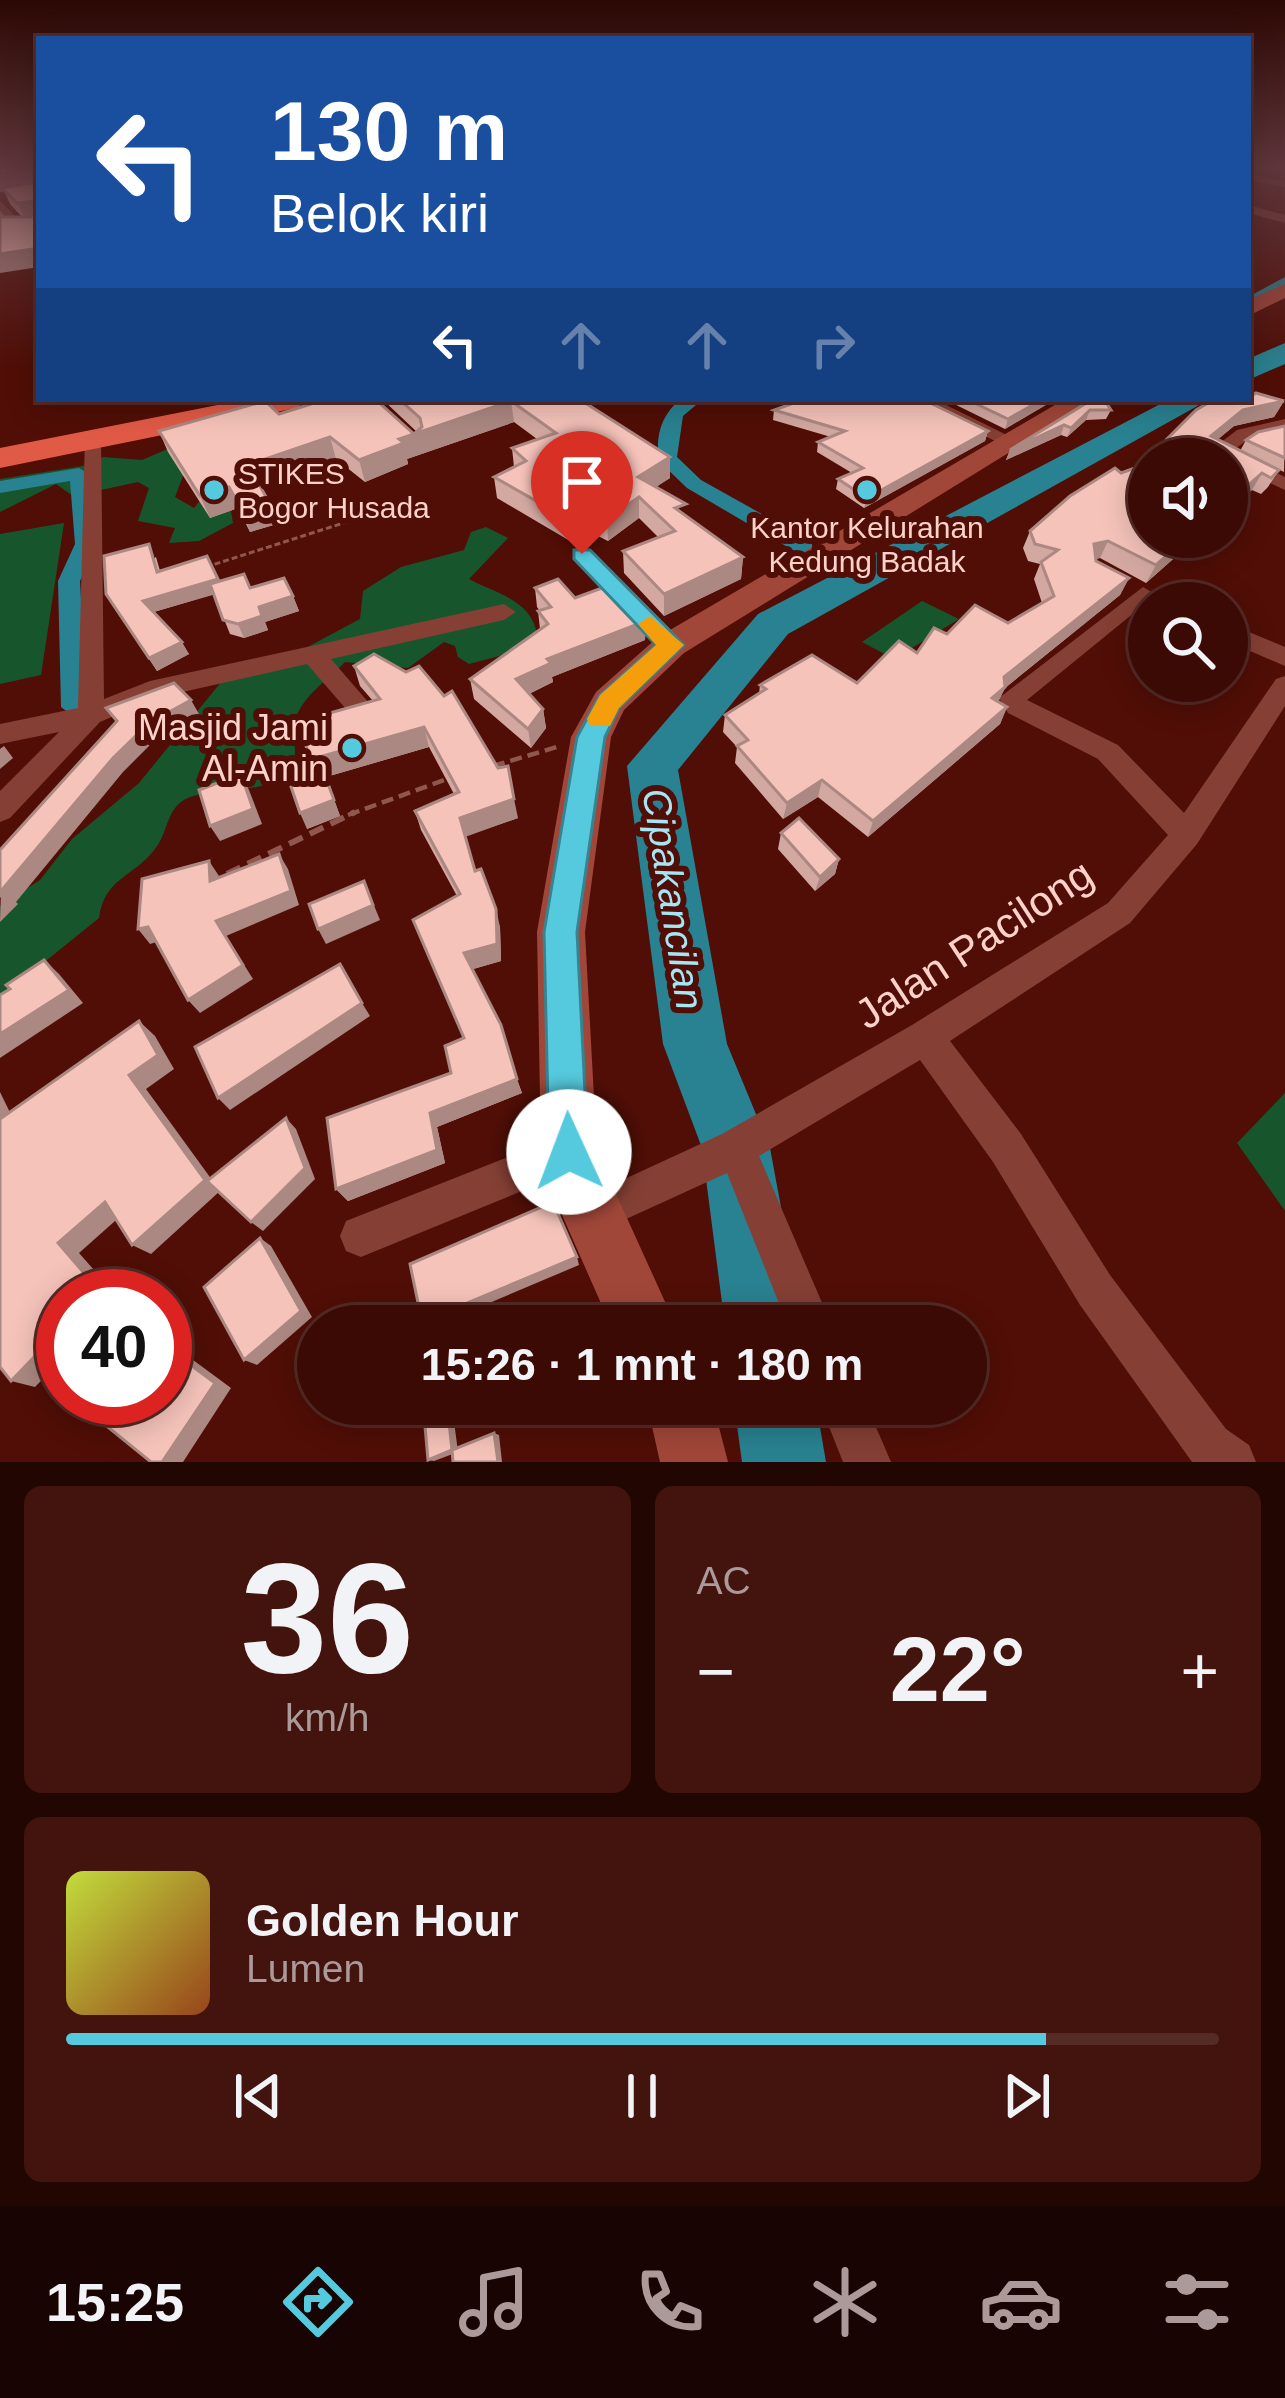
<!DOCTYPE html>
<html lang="id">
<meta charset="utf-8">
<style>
:root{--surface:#3c0a04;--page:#43130e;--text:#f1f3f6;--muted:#ac9a9a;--line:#552b26;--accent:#55cade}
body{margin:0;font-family:Arial,sans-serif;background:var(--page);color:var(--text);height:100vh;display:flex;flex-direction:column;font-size:45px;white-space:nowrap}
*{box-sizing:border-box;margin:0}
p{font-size:39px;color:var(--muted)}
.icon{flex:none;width:66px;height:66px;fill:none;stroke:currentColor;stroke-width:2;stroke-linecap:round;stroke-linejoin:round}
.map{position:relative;height:1462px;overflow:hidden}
.panel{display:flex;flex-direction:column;gap:24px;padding:24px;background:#210602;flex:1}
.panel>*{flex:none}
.top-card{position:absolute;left:36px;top:36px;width:1215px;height:366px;border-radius:0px;box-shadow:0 6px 30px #0003,0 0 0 3px var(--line);background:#1a4fa0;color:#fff;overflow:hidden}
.tools{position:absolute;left:1128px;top:438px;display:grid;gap:24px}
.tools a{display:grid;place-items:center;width:120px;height:120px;border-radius:50%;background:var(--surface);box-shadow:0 6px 30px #0003,0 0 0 3px var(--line);font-size:60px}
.speed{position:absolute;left:36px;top:1269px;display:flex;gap:24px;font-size:60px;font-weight:700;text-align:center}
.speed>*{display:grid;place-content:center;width:156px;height:156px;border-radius:50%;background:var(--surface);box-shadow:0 6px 30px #0003,0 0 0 3px var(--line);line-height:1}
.speed .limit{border:18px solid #d22;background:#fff;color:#111}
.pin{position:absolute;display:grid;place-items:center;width:102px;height:102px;color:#fff;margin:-123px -51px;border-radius:50% 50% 50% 0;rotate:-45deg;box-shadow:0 0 12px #0007}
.pin .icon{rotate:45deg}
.me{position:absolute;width:132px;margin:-66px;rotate:358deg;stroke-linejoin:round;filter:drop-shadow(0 0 9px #0008)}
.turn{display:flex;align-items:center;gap:42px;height:252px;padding:0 36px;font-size:54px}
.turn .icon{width:156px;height:156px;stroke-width:2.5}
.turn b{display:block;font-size:84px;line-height:102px}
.lanes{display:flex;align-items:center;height:114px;padding:0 36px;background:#0003;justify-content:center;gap:60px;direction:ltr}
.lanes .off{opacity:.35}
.big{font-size:90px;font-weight:700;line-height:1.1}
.panel .widget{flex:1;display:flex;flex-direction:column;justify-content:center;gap:18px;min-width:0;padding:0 42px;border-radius:18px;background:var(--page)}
.panel .dial{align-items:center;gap:0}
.dial b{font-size:156px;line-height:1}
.song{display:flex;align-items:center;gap:36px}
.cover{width:144px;height:144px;border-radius:18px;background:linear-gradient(135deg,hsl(70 70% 55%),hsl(20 70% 35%))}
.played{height:12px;border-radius:6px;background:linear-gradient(90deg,var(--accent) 85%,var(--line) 85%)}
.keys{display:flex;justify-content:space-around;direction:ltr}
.heat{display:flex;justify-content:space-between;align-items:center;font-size:66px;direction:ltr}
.panel .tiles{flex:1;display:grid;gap:24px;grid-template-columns:1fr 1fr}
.widget:last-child{grid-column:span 2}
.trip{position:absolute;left:297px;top:1305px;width:690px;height:120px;border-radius:60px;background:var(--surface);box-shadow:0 6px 30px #0003,0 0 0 3px var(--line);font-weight:700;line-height:120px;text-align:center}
.tabs{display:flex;height:192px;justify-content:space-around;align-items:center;background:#180402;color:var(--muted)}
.tabs .icon{width:84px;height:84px}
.tabs .current{color:var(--accent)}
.tabs b{font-size:54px;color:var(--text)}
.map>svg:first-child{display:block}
</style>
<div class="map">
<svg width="1285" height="1462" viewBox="0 0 1285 1462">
<rect width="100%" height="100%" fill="#500e06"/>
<g fill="#17562c">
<polygon points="170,448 187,465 175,497 194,508 202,498 229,499 233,523 199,541 169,543 175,528 138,521 149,488 138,482 73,496 56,484 0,512 0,479 83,466 103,457 142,460"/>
<polygon points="64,523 41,675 0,684 0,534"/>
<path d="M486,527L508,538L469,579C494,593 531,599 537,634L515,652L469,664L458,657L455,646L444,642L408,668L345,662C328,680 306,693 296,717C288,735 303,754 288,770C263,797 221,786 190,797C165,807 170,830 155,849C134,877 104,878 99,918L0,998V906L40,880L72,839L139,783L226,676L300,651L360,619L363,591L401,567L464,550L471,532Z"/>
<polygon points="922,601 959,619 894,659 862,642"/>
<polygon points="1285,1093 1285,1211 1237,1143"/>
</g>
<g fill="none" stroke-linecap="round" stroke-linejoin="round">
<g fill="#298291" fill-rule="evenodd">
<polygon points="1285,277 1285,287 1248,307 1248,297"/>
<path d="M703,399L683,416L677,457L701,480L812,542V552H796L687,488L660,462C654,439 661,414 681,399Z"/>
<polygon points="79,468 89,474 97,544 80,581 87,707 74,717 61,707 58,581 75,544 70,481 0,493 0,481"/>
</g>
<g fill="#298291" fill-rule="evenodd">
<polygon points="1285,343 1285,364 1248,380 1248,359"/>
<polygon points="1170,399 1210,399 788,634 678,770 727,1044 770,1148 803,1326 725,1326 702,1148 663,1044 627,766 758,614"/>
<polygon points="734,1404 816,1404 826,1462 742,1462"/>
</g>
<polyline stroke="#90574f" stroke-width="3" stroke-dasharray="6 3" stroke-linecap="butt" points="206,567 412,501"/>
<g stroke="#90574f" stroke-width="4.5" stroke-dasharray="12 6" stroke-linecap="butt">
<polyline points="493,766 557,747"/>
<polyline points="348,815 447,779"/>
</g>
<polyline stroke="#90574f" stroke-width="6" stroke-dasharray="15 8" stroke-linecap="butt" points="227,874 355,812"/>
<g fill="#853f34" fill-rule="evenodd">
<polygon points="1248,174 1285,181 1285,187 1248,180"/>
<polygon points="0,201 23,224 39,221 39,229 15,231 0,213"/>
<polygon points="1248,205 1285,215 1285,223 1248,213"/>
<polygon points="911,399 934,399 1019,441 1003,445"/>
<polygon points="1285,419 1285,431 1250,438 1231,452 1285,477 1285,490 1207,453 1237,430"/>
<polygon points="85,435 101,439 104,699 150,681 504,604 516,612 504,620 331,659 375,710 362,720 353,717 307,664 156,698 100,722 10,818 0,822 0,791 59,732 0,744 0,724 78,708"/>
<polygon points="582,547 590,549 680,639 683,645 680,651 662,651 574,559 574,549"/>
<polygon points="1143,587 1155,594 1151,599 1027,700 1118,745 1184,813 1276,679 1285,676 1285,706 1197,844 1130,923 950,1041 1021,1134 1110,1275 1226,1429 1249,1445 1256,1462 1192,1462 1080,1305 993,1162 920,1060 759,1156 832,1326 788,1326 727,1173 591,1235 577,1229 571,1215 577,1201 722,1134 912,1025 1108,903 1168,835 1098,759 1008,713 999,698"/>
<polygon points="1227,623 1285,647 1285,666 1227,641"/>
<polygon points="569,1133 583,1138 588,1152 583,1166 361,1257 346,1251 340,1236 346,1221"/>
<polygon points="820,1404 866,1404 891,1462 843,1462"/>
</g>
<g fill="#a14739" fill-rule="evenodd">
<polygon points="1285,284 1285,298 1248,316 1248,300"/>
<polygon points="1065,399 1096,399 684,653 624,710 611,737 585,932 597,1152 676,1326 611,1326 562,1215 541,1152 537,932 571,737 596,692 658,637"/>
<polygon points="647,1404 713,1404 728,1462 660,1462"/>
</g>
<polygon fill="#e15a46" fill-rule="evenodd" points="248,399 312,399 296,408 0,468 0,448"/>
</g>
<g fill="#d3a8a0">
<polygon points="0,167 39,167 39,267 3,217 22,217 10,204 4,191 0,192"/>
<polygon points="382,399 579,399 670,457 670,478 656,487 685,515 743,557 741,579 664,616 624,573 623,551 658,537 639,518 608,541 586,530 570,541 497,498 494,477 514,467 512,448 537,439 514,422 407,459 408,464 365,482 336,459 259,485 277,524 250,532 238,508 210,518 168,452 159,431 279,414 414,434 417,432"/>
<polygon points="944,399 1056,399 1005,429"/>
<polygon points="1093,399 1111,410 1106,419 1086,420 1067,437 1061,435 1006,460 1010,450"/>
<polygon points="1284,401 1274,417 1234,426 1218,439 1240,451 1246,440 1285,426 1284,472 1253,457 1279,470 1268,487 1261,494 1252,490 1227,512 1227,459 1163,457 1159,455 1167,439"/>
<polygon points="774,410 988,431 985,441 864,508 836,489 838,479 852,473 817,452 818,442 831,437 773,420"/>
<polygon points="1030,531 1149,537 1198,537 1146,583 1100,558 1096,559 1096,561 1129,578 1120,595 1005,688 998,702 1007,707 1000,724 868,837 818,797 783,819 735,763 737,747 723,732 725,715 759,694 760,685 857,683 917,653 947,634 1008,623 1042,603 1034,579 1040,564 1028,561 1023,548"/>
<polygon points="156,557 160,571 293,596 299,611 265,622 268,630 244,638 230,634 214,594 154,612 189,654 157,671 106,594"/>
<polygon points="535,588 646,621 645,640 552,677 553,682 529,694 543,709 546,728 531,748 474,699 470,679 540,629 538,611 540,611 537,607"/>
<polygon points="374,654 518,818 465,836 475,871 500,927 501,961 473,969 522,1093 437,1127 445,1163 348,1201 336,1189 451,1073 463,1039 457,896 421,830 415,811 454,794 429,747 326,777 340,816 307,829 311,766 373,701 360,686 354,666"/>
<polygon points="781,833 839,859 835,874 815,891 778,849"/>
</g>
<g fill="#ac8882">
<polygon points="31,167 38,183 0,192 0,175"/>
<polygon points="34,201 39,211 25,219 17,203"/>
<polygon points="39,248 39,267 0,273 0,254"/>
<polygon points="1043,399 1056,399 1005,429 1008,419"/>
<polygon points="511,401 514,422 407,459 408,464 365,482 359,460 399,439"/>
<polygon points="1284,401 1274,417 1234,426 1203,452 1211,436 1243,410"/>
<polygon points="1090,410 1086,420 1067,437 1071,428"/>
<polygon points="1064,425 1061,435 1006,460 1010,450"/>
<polygon points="988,431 985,441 864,508 867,498"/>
<polygon points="330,437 336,459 256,487 248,465"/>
<polygon points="670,457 670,478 639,497 639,518 608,541 607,519 638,477"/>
<polygon points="1262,473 1252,490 1227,512 1227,504"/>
<polygon points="229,487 238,508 210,518 200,496"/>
<polygon points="269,502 277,524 250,532 242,510"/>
<polygon points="585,509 586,530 570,541 568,519"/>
<polygon points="1188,537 1198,537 1146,583 1156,565"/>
<polygon points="1108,541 1100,558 1086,561 1094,544"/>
<polygon points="743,557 741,579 664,616 664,594"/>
<polygon points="1129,578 1120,595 1005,688 997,704 984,716 1004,677"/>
<polygon points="218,579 223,592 150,613 143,601"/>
<polygon points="293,596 299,611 265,622 268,630 244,638 238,624 259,607"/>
<polygon points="646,621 645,640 552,677 553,682 519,698 516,679 547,659"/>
<polygon points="182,642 189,654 157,671 149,658"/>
<polygon points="191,700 199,714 158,737 123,772 16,902 18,904 0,922 1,891 113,758 149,723"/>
<polygon points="1007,707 1000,724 868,837 873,821"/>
<polygon points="543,709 546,728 531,748 528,729"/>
<polygon points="424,727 429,747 326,777 340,816 307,829 300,813 317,779 309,760"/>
<polygon points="4,746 13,758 0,769 0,749"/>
<polygon points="241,774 249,790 262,824 220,841 210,826"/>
<polygon points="822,780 818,797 783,819 787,803"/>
<polygon points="514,799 518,818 465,837 460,818"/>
<polygon points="279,854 288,869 299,905 226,936 253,979 200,1013 188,1000 216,921"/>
<polygon points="839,859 835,874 815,891 820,877"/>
<polygon points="209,861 219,876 210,881"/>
<polygon points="364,881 380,920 326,944 318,929"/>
<polygon points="496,909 500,927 501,961 470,970 464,953"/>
<polygon points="148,927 160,941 150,944 138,929"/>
<polygon points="44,960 59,974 83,1003 0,1058 0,1034"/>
<polygon points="362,1003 370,1016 230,1110 218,1098"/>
<polygon points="139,1021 155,1036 174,1069 146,1089 220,1191 151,1254 132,1245 129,1075"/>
<polygon points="517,1079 522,1093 437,1127 445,1163 348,1201 336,1189 430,1113"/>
<polygon points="0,1092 20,1133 0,1120"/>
<polygon points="286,1118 296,1129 315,1179 263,1231 251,1222"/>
<polygon points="105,1202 124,1213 79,1253 117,1296 104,1296 58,1243"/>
<polygon points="260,1238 271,1246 312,1317 257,1365 244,1360"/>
<polygon points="577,1257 579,1265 435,1326 426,1326 422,1322"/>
<polygon points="137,1273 156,1281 185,1320 166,1340 231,1388 183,1462 162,1462 165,1296 155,1296"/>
<polygon points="60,1330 63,1331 63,1358 35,1387 11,1381"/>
<polygon points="447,1404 457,1404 452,1406 458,1452 434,1461 428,1460"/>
<polygon points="494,1433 499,1435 502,1462 498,1462"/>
</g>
<g fill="#f5c3ba" stroke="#ac8882" stroke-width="3">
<polygon points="0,167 39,167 39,248 0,254 0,213 3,217 31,217 34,201 17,203 2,188 32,183 36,171 31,167 0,175"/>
<polygon points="1256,393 1284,401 1243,410 1211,436 1279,470 1271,478 1262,473 1227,504 1227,459 1159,459 1188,448 1167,439 1196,410 1215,399 1245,400"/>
<polygon points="327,399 375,399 414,434 422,427 420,418 399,399 579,399 670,457 638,477 686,504 675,508 743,557 664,594 623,551 675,531 639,497 607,519 585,509 568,519 494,477 526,461 512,448 556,433 511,401 399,439 404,443 359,460 330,437 248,465 269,502 242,510 229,487 200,496 159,431 265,401 279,414"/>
<polygon points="805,399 922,399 988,431 867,498 838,479 863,468 818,442 845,431 774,410"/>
<polygon points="966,399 1043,399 1008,419"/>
<polygon points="1093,399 1104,399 1111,410 1090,410 1071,428 1064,425 1010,450"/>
<polygon points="1285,426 1285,458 1246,440 1258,432"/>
<polygon points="1149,463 1149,537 1188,537 1156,565 1108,541 1094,544 1096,561 1129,578 1004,677 1005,687 992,698 1007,707 873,821 822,780 787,803 737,746 748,740 725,715 766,689 760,685 812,655 857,683 899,641 917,653 934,628 947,634 975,605 1008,623 1054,596 1041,562 1058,550 1035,544 1030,531 1070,496 1115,468 1121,473"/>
<polygon points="149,544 157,572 207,556 218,579 143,601 182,642 149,658 106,594 104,556"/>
<polygon points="244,574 250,588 284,578 293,596 259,607 262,616 238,624 223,620 210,584"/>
<polygon points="558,579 575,598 610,585 646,621 547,659 551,663 516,679 543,709 528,729 470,679 548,624 538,611 551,607 535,588"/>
<polygon points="374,654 406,672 419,666 444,696 452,691 498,768 508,766 514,799 460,818 475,871 481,869 496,909 497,944 464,953 501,1025 517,1079 430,1113 437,1150 336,1189 327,1118 451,1073 445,1046 464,1038 413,920 460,894 415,811 459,792 424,727 309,760 301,721 380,699 354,666"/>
<polygon points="174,683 191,700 149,723 113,758 1,891 5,891 0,896 0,850 117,721 106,708"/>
<polygon points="320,762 334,800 300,813 287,775"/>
<polygon points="241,774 253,809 210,826 199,790"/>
<polygon points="799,818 839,859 820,877 781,833"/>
<polygon points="279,854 291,891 216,921 243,965 188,1000 148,927 138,929 142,879 209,861 210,881"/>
<polygon points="364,881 373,905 318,929 309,904"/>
<polygon points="44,960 69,990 0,1034 0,995 10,989 6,985"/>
<polygon points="340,964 362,1003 218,1098 195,1047"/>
<polygon points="139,1021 158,1055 129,1075 205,1180 132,1245 105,1202 58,1243 104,1296 63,1296 63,1335 60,1330 11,1381 0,1367 0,1119"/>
<polygon points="286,1118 305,1168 251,1222 207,1181"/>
<polygon points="553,1202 577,1257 422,1322 410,1264"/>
<polygon points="260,1238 301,1311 244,1360 204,1287"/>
<polygon points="137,1273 155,1296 113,1296"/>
<polygon points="165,1346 215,1383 162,1462 151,1462 93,1415 106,1398 165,1398"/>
<polygon points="423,1404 447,1404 452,1450 428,1460"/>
<polygon points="494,1433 498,1462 453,1462 452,1450"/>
</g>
<linearGradient id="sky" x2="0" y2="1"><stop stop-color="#2c0803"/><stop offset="0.45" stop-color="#5e363b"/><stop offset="1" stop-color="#5e363b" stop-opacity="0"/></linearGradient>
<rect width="1285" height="371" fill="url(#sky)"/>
<polygon fill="#55cade" stroke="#378390" stroke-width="3" points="574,550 590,550 684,645 619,708 605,737 577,932 588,1152 583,1166 569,1171 555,1166 549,1152 544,932 577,737 600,695 656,645 574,559"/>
<polygon fill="#f59e0b" points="650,616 684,645 619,708 610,726 590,726 587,719 600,695 656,645 638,624"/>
<g fill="#55cade" stroke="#500e06" stroke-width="4.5">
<circle cx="214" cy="490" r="12"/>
<circle cx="867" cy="490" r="12"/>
<circle cx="352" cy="748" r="12"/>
</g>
<g text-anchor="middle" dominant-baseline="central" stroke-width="12" stroke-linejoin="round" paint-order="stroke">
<g font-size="30" fill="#fcd2ca" stroke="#500e06" text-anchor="start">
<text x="238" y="473">STIKES<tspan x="238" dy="34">Bogor Husada</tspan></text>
<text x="867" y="527" text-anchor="middle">Kantor Kelurahan<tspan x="867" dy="34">Kedung Badak</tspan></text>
</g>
<g font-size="36" fill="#fcd2ca" stroke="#500e06" text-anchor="end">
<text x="328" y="727">Masjid Jami<tspan x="328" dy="41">Al-Amin</tspan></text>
</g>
<g font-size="39" font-style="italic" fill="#a4e6f3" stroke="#500e06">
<text transform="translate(673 899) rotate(81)">Cipakancilan</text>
</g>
<g font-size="42" fill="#fcd2ca" stroke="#500e06">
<text transform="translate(974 944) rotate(-33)">Jalan Pacilong</text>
</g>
</g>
</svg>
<div class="tools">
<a><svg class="icon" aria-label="sound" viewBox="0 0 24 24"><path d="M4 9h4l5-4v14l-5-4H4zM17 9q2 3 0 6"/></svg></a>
<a><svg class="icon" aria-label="search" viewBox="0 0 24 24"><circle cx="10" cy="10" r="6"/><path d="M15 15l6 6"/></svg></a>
</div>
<div class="speed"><div class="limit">40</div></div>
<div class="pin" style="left:582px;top:554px;background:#d93025"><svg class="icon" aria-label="arrive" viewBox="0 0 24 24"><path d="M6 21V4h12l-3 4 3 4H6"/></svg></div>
<svg class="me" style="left:569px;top:1152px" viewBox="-20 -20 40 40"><circle r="19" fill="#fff"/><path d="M0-13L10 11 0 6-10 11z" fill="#55cade"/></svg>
<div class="trip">15:26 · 1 mnt · 180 m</div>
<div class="top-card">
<div class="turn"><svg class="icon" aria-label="left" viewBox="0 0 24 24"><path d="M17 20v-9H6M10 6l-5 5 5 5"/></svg><div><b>130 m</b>Belok kiri</div></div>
<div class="lanes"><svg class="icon" aria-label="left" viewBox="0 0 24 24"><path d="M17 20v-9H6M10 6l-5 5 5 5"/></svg><svg class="icon off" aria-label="ahead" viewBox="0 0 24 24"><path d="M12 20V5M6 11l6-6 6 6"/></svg><svg class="icon off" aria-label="ahead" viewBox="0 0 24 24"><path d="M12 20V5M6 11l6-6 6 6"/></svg><svg class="icon off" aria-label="right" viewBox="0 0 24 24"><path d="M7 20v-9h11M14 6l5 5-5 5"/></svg></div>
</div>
</div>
<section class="panel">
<div class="tiles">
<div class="widget dial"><b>36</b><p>km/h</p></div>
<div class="widget"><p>AC</p>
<div class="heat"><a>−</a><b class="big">22°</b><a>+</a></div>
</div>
<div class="widget">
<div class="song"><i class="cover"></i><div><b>Golden Hour</b><p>Lumen</p></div></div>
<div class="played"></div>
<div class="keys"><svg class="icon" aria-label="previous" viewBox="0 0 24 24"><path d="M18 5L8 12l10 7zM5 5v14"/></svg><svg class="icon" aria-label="pause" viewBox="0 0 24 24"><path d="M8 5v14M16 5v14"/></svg><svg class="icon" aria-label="next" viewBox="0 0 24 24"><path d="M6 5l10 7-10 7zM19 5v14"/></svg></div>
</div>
</div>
</section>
<nav class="tabs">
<b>15:25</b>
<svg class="icon current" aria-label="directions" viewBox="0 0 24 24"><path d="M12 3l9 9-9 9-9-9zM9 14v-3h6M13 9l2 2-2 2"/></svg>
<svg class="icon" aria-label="music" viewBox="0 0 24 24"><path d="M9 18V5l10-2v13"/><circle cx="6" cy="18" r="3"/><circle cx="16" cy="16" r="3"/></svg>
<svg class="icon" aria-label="phone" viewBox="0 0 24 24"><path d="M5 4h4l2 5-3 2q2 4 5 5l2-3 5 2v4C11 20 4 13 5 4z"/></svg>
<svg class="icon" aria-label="climate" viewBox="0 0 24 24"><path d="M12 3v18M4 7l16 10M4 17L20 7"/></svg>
<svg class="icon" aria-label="car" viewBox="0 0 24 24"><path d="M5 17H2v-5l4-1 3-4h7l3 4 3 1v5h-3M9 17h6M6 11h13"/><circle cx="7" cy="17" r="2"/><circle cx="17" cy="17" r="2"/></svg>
<svg class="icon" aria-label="filters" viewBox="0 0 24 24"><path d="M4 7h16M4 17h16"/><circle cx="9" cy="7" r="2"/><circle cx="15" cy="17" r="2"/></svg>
</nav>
